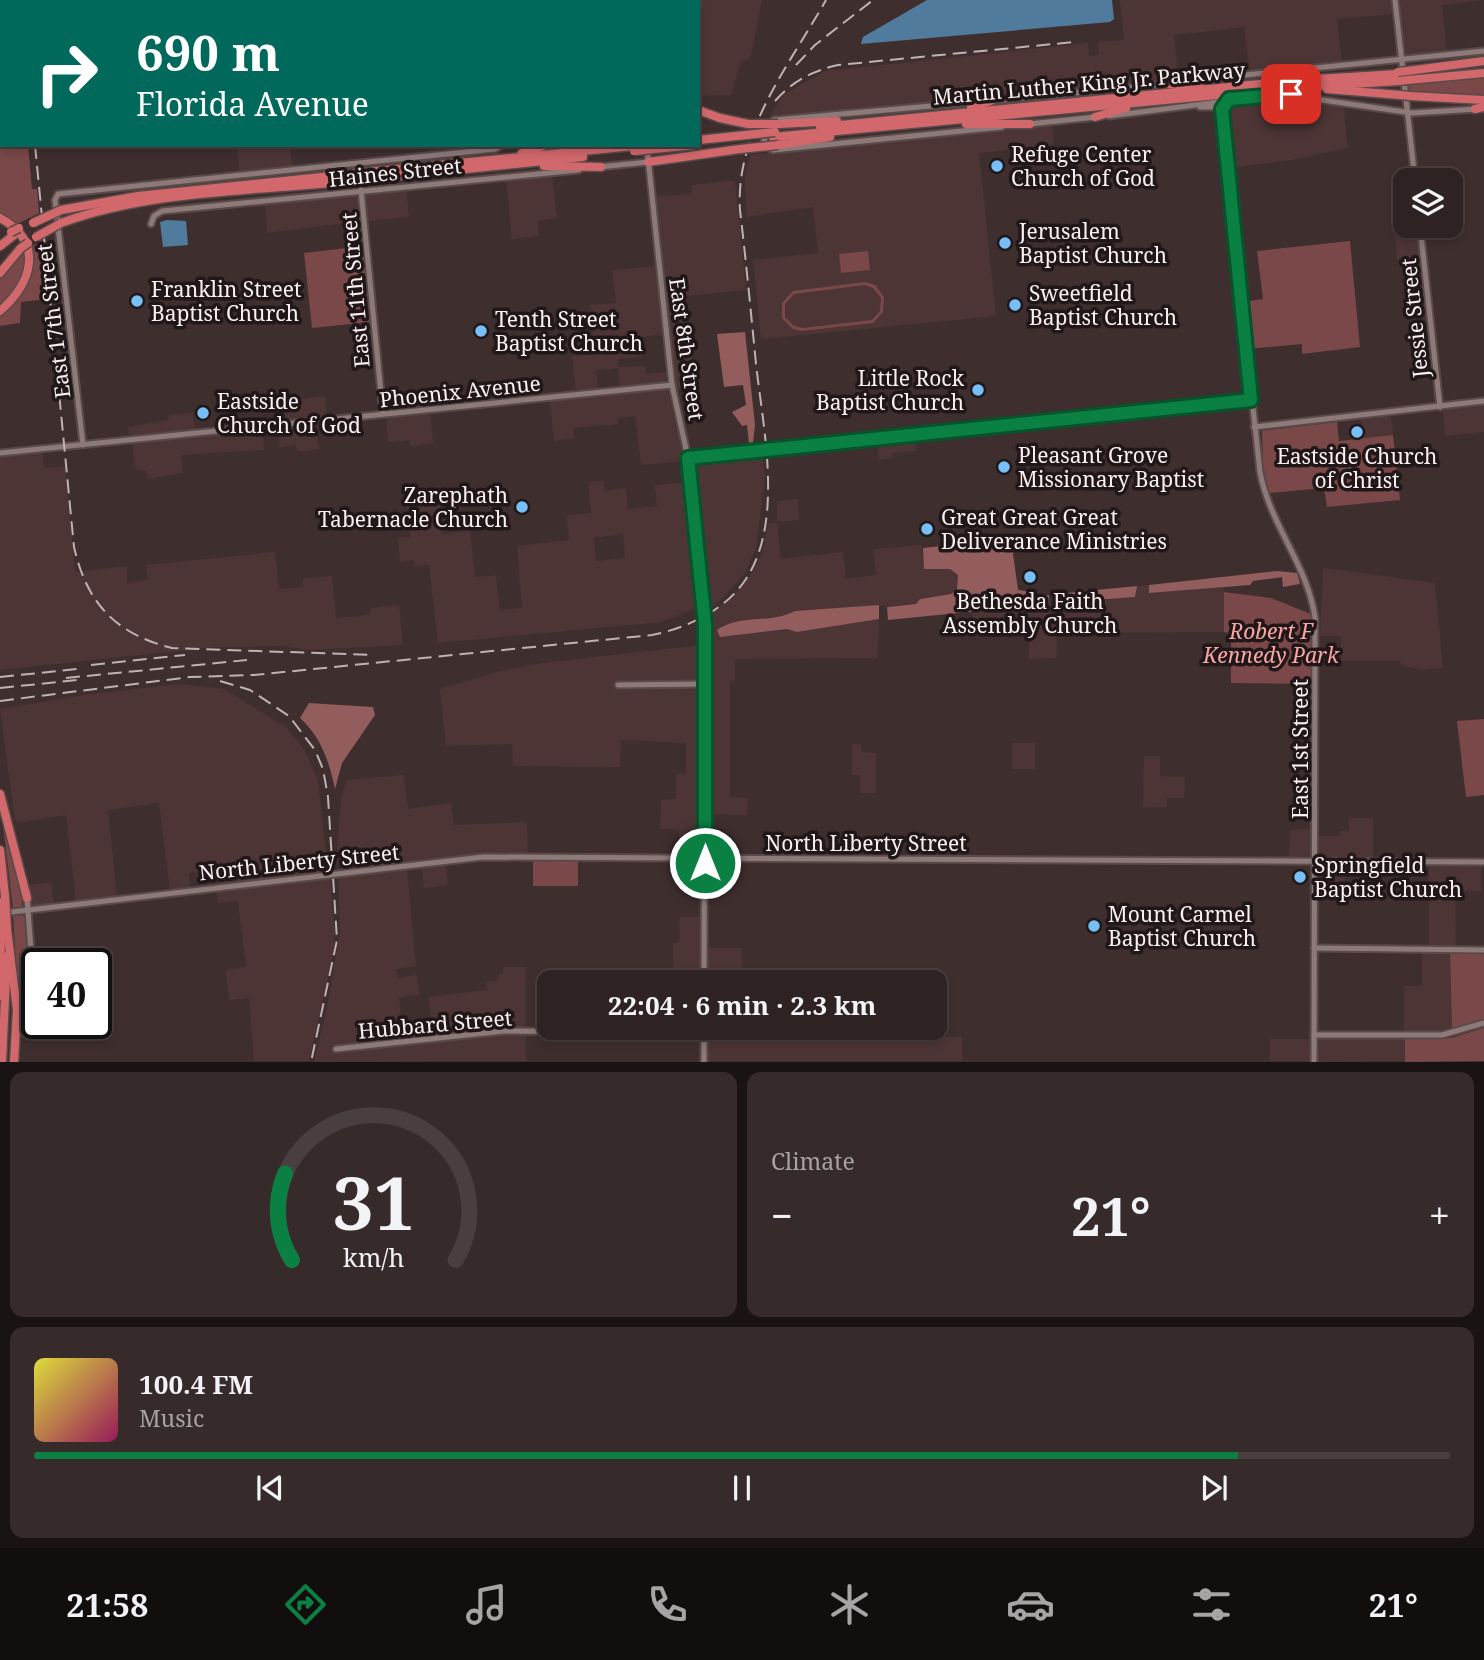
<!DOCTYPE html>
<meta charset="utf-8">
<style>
:root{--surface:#2f2222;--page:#372a2a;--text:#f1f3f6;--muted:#a7a4a5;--line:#4a3f40;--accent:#0b8043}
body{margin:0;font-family:"Noto Serif",serif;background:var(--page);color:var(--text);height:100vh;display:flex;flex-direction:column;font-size:26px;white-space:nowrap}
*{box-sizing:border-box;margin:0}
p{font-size:23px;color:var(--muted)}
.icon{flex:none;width:38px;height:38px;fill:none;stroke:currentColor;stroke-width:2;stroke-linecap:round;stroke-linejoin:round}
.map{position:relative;height:1062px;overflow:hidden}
.side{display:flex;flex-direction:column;gap:10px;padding:10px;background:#1a1313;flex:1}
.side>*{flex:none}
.guide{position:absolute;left:0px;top:0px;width:700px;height:147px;box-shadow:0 4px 10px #0003,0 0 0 2px var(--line);background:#00695c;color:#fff;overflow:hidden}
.fabs{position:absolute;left:1393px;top:168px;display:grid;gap:14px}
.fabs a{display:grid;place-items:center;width:70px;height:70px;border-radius:14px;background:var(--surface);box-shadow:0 4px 10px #0003,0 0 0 2px var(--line);font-size:35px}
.speed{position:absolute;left:21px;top:948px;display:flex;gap:14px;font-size:35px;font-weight:700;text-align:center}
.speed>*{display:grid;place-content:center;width:91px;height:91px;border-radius:50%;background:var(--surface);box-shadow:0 4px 10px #0003,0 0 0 2px var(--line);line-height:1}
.speed .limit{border:4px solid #111;border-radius:10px;background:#fff;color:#111}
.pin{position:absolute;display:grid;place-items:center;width:60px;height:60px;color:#fff;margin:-30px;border-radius:14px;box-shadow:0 4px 10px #0006}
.me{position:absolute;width:77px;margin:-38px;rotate:0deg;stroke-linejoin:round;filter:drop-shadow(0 0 5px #0008)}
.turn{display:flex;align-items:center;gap:24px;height:147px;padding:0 21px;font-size:32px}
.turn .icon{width:91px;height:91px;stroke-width:2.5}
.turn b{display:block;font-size:49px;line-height:60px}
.big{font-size:52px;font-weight:700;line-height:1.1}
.side .card{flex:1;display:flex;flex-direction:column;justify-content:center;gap:10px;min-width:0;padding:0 24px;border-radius:14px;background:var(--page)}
.side .dial{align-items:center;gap:0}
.dial svg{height:182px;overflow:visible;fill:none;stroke:var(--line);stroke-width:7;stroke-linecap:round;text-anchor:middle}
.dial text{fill:var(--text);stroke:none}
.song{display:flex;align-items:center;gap:21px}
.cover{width:84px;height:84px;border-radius:10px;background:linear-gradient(135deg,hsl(60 70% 55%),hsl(330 70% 35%))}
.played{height:7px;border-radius:4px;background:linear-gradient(90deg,var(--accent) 85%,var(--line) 85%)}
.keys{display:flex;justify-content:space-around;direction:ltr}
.heat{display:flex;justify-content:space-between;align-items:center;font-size:38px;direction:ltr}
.side .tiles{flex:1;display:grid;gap:10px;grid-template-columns:1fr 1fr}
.card:last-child{grid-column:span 2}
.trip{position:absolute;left:537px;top:970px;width:410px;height:70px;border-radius:14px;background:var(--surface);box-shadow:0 4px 10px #0003,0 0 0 2px var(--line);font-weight:700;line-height:70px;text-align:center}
.tabs{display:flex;height:112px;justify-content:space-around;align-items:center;background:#130e0e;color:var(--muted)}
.tabs .icon{width:49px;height:49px}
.tabs .active{color:var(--accent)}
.tabs b{font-size:32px;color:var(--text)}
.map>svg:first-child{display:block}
</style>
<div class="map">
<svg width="1484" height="1062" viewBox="0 0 1484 1062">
<rect width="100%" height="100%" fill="#3f2e2e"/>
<g fill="#4d3535" fill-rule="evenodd">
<polygon points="638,0 762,0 751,57 741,62 731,95 698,96 698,2"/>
<polygon points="1120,0 1392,0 1393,14 1337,19 1342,64 1250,73 1244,27 1174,35 1178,81 769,118 783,95 825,71 1088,43 1089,56 1099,55 1098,42 1124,40"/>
<polygon points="1397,0 1484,0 1442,5 1447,53 1410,57 1403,49"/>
<polygon points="1283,95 1343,106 1348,148 1291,160 1229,168 1223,112 1225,103"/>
<polygon points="1052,123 1054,145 979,153 996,316 761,339 753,260 818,253 813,207 746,217 745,176 750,155"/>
<polygon points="262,145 290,145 292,167 240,173 237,148"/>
<polygon points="552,174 557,218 538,221 539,236 512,239 506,178"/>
<polygon points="735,180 746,290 686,296 695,386 676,389 655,196 692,194 692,185"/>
<polygon points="406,189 409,217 367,221 365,194"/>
<polygon points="353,194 357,196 360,221 267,233 265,203"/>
<polygon points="1418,234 1420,256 1397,259 1395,236"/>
<polygon points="655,266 663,334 642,337 644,356 618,359 618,367 645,366 646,374 667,372 665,382 620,387 618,368 596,370 598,389 576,392 572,356 595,354 590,305 616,303 612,270"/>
<polygon points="664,389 668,392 684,461 641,465 635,416 618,418 618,424 573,428 574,438 554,441 550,401"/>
<polygon points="325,396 327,417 284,421 283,401"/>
<polygon points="1484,405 1484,432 1445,436 1443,410"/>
<polygon points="193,413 195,430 130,437 128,427 169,420 168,415"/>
<polygon points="430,413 433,443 410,446 409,440 388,442 386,417"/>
<polygon points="1391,416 1393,435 1362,439 1361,419"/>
<polygon points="316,425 319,449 297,452 296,445 280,447 278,428"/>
<polygon points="262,430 264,450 181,455 183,473 148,479 146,471 137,470 135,466 132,443"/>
<polygon points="915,437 916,451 892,453 892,458 879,460 877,441"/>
<polygon points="43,452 44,468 65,466 75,572 127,566 127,583 148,580 146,565 275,552 279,589 303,587 303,578 332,576 336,618 370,615 370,608 399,605 403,645 309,650 284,646 215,647 0,670 0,457"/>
<polygon points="763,452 765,477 756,548 745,573 722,599 708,609 693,461"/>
<path d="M604,481L605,491L626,488L628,509L657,506L655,485L687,482L700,607L661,622L438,643L429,565L414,566L413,560L400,562L398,538L410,537L407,501L439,498L442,534L470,531L475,577L496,575L500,610L522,608L517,546L569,540L567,515L591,513L588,482ZM623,534L625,558L596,561L594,538Z"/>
<polygon points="798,499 799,520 777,522 781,559 843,552 846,579 876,575 873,549 922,545 924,569 950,569 958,575 957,589 951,594 920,599 917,604 795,611 786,615 724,625 721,637 787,629 797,632 879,619 878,658 735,659 735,681 730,682 730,797 748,798 747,815 708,814 708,616 742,587 754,569 762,554 768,524 777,522 777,501"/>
<polygon points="1323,568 1435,583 1443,668 1421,670 1401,665 1400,661 1341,661 1341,636 1320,636"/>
<polygon points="1149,585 1150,593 1224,587 1224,632 1057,633 1056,658 1029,659 1029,633 973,632 972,612 1135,597 1137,586"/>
<polygon points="702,645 700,853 698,855 679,855 679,829 660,829 661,800 676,799 676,774 686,774 686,743 621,740 620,767 513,766 512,744 446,746 440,689 500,671 542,663"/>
<polygon points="179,684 224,689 286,727 304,749 318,780 328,871 237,882 235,868 189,873 190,888 170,890 159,803 108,810 117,897 76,902 66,815 18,823 15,821 0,709 84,695"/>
<rect x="1012" y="743" width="23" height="26"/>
<polygon points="852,744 861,744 862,752 876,753 876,793 860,793 860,775 852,775"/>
<polygon points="1144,756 1160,756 1160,776 1185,777 1184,798 1167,798 1167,807 1143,808"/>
<polygon points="404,775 408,809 451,803 454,825 527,822 528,854 484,854 372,868 370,847 337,850 341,800 346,780"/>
<polygon points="1349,818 1373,818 1373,859 1319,857 1319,836 1339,836 1340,831 1349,831"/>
<polygon points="1311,829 1311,855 1289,858 1290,830"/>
<polygon points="711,861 733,861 733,888 708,888 708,866"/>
<polygon points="1429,864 1481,865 1481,891 1455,891 1456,947 1429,947"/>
<polygon points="446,865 448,885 424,888 422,867"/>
<polygon points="1319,865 1345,865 1345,889 1318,889"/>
<polygon points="407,869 416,966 396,969 398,978 417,975 419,995 399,997 403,1044 433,1041 429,997 487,990 486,982 498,980 498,975 503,974 503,967 526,967 526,1061 314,1062 326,1013 340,931 338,876"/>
<polygon points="330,876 335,935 333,955 309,1061 254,1061 249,998 229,1000 226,970 246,967 238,901 218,903 216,890"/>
<polygon points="51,882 54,904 31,906 28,885"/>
<polygon points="680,917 700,917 700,982 661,982 661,974 673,973 673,943 679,942"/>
<polygon points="707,948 742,948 742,976 707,977"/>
<polygon points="1422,951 1450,952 1452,1030 1447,1032 1404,1031 1404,986 1422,986"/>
<rect x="707" y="1037" width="255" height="24"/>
<rect x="1270" y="1039" width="40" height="22"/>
<polygon points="1320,1039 1405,1039 1405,1061 1317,1062 1317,1042"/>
</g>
<g fill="#7a4849" fill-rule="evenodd">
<polygon points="1484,77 1484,98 1410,94 1409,84"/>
<polygon points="0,129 2,145 28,145 32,189 37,189 39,213 15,225 0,217"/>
<path d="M42,239L48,299L21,302L20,323L0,326V314C25,294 29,279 29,249Z"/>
<polygon points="1350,241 1360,347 1302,354 1302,344 1247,349 1243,302 1263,299 1257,251"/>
<polygon points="363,246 370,322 312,328 304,253"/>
<polygon points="868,251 870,270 841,273 839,254"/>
<polygon points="24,253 25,277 0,309 0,279"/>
<path d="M865,282L875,285L884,297L883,312L873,323L801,331L793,329L782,318V303L793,291ZM865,285L873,288L881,298L880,311L872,320L803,328L794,326L785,317V304L794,294Z"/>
<polygon points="1337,422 1339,441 1393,435 1400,500 1327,507 1324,488 1269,493 1263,465 1262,431"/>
<polygon points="1224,592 1271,598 1311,614 1312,684 1231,683 1231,639 1230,633 1224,632"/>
<polygon points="1484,719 1484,795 1466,797 1457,721"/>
<polygon points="0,800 22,890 22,907 13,908"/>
<rect x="533" y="861" width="45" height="25"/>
<polygon points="22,915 26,918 30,960 19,1015 13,916"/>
<polygon points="1450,952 1484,952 1484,1020 1456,1029 1452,1030"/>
<polygon points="1484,1028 1484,1061 1405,1062 1405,1039 1451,1038"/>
</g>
<g fill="#935d5e">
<polygon points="745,332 755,425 753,443 749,444 747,425 742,426 732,412 746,405 743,385 724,387 717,334"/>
<polygon points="1011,539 1018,590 1032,592 1034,596 1049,595 1049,604 888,620 887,607 916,604 920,599 951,594 957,589 958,575 950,569 924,569 923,548"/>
<polygon points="1277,571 1297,573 1300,584 1283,587 1282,577 1253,581 1250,585 1149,593 1149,585"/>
<polygon points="1137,586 1135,597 1070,602 1066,593"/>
<path d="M879,605V619L797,632L787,629L720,637L717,630C739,614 770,624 795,611Z"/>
<path d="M309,703L373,707L375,715L342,763L335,789C329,761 321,737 300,718Z"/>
</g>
<g fill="#517b9c">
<polygon points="927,0 1112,0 1114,19 1110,22 861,44 863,37"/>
<polygon points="167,220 186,221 188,245 163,247 160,222"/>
</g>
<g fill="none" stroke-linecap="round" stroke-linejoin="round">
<g stroke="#594a4a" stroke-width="9">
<g id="secondary">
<polyline points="634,0 634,2"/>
<polyline points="1395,0 1415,180"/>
<polyline points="1185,81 1484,51"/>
<path d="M1227,100L1221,114L1260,472C1270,525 1307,564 1315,617L1314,1062"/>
<polyline points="990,101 1165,84"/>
<polyline points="976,102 774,120 768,127 763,145 773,150 1002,127"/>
<polyline points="1200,107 1216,107 1221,114"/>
<polyline points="1109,116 1281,94 1412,113 1477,109"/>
<polyline points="1029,124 1096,117"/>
<polyline points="647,148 672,385 688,458 705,615 704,982"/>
<polyline points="599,167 648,162"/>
<polyline points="361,190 383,414"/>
<polyline points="151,224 154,216 162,211 579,170"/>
<polyline points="1420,226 1440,407"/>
<polyline points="1254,427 1484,401"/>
<polyline points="83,445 55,200 58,194 495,149 502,145"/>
<polyline points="0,453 672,385"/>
<polyline points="688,458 1251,400"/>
<polyline points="618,685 705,684"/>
<polyline points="704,730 704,811"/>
<polyline points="3,913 483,857 1484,862"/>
<polyline points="1314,948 1484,950"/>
<polyline points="19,1025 32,964 27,898"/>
<polyline points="1314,1035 1442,1035 1484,1023"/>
<polyline points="336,1049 504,1031 704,1033"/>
<polyline points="704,1062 704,1027"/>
</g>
</g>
<g stroke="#594a4a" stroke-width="11">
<g id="highway">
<polyline points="1407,71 1484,61"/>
<polyline points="1408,80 1484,73"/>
<polyline points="1162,84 1201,85"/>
<polyline points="1327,89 1400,95"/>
<polyline points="1410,96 1484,100"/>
<polyline points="971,107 991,101"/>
<polyline points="1475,109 1484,107"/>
<polyline points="698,110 720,118"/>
<polyline points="1095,117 1126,108"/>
<polyline points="778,124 837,121"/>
<polyline points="966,124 1030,124"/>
<polyline points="820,127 1300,80 1398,74"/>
<polyline points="773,137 1303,87 1399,81"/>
<polyline points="778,145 830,137"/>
<polyline points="522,153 546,145"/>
<polyline points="648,162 740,149"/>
<polyline points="544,166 601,167"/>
<polyline points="377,171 644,145"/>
<polyline points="377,178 583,157"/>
<polyline points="61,210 138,196 341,175"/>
<path d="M0,218C45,242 32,284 0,311"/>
<path d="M61,223C149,191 249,191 342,182"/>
<polyline points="0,246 14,235"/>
<polyline points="0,273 20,249"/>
<polyline points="0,794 27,898"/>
<polyline points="0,850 5,896"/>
<polyline points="7,929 17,1010 14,1062"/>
<polyline points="0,996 1,930"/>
<polyline points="2,1062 7,956"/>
</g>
</g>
<use href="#secondary" stroke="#8e7979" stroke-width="5"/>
<use href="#highway" stroke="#d2686c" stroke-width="8"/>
<g stroke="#bfb2b2" stroke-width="2" stroke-dasharray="14 7" stroke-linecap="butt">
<polyline points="31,0 31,2"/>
<polyline points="796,65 815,45 873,0"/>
<path d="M775,101C793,81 812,71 838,65L1074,42"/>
<path d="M35,145L74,547C87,604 116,634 172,648L373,655"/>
<polyline points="91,665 185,655"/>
<polyline points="0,677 77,669"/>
<polyline points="66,678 247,660"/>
<polyline points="220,681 250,690 289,716 315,750 323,769 328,797 337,940 311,1062"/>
<polyline points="0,688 77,680"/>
<path d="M0,701L190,677L254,675L652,635C687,628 726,610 746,579C784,521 763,428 756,364C751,313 746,261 740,210C735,132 790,64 826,0"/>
</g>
<g stroke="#594a4a" stroke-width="11" stroke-linecap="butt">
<g id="highway-bridge">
<polyline points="1398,72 1407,71"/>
<polyline points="1399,81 1408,80"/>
<polyline points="1400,95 1410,96"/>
<polyline points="720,118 748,124 778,124"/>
<polyline points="698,140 775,132"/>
<polyline points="740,149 778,145"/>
<polyline points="634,151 694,145"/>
<polyline points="341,175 377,171"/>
<polyline points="342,182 377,178"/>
<polyline points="33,223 61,210"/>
<polyline points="11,232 19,228"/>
<polyline points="36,237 61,223"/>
<polyline points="21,248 28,243"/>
<polyline points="5,896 7,929"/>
<polyline points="0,902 1,930"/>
</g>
</g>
<use href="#highway-bridge" stroke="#d2686c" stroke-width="8"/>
</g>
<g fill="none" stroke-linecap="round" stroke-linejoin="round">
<g stroke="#07532c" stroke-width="18">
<polyline id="route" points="705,863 705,624 688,458 1251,400 1222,109 1229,99 1291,94"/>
</g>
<use href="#route" stroke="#0b8043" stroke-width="12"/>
</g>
<g fill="#77bff7" stroke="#201818" stroke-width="2.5">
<circle cx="997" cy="166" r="7"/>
<circle cx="1005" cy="243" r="7"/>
<circle cx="137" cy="301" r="7"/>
<circle cx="1015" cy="305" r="7"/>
<circle cx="481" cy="331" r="7"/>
<circle cx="978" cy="390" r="7"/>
<circle cx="203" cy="413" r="7"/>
<circle cx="1357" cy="432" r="7"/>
<circle cx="1004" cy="467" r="7"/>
<circle cx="522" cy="507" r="7"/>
<circle cx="927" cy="529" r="7"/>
<circle cx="1030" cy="577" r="7"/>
<circle cx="1300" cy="877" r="7"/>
<circle cx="1094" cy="926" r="7"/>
</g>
<g text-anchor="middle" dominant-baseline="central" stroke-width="7" stroke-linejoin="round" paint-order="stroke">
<g font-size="21" fill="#fbefef" stroke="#201818">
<text transform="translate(1089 83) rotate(-5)">Martin Luther King Jr. Parkway</text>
<text transform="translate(395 172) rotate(-6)">Haines Street</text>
<text transform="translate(355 290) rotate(-95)">East 11th Street</text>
<text transform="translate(1414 318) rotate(-96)">Jessie Street</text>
<text transform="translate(53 321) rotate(-97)">East 17th Street</text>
<text transform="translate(687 349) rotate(82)">East 8th Street</text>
<text transform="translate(460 391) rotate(-6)">Phoenix Avenue</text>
<text transform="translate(1300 749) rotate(-90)">East 1st Street</text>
<text x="866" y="843">North Liberty Street</text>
<text transform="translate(299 862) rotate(-6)">North Liberty Street</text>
<text transform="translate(435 1024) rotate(-5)">Hubbard Street</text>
</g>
<g font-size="21" fill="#fbefef" stroke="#201818" text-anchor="start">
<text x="1011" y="154">Refuge Center<tspan x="1011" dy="24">Church of God</tspan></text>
<text x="1019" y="231">Jerusalem<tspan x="1019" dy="24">Baptist Church</tspan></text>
<text x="151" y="289">Franklin Street<tspan x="151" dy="24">Baptist Church</tspan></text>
<text x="1029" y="293">Sweetfield<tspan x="1029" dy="24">Baptist Church</tspan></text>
<text x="495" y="319">Tenth Street<tspan x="495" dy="24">Baptist Church</tspan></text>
<text x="964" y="378" text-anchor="end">Little Rock<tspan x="964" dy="24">Baptist Church</tspan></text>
<text x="217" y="401">Eastside<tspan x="217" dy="24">Church of God</tspan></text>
<text x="1018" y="455">Pleasant Grove<tspan x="1018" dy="24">Missionary Baptist</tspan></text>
<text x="1357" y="456" text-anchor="middle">Eastside Church<tspan x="1357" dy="24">of Christ</tspan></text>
<text x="508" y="495" text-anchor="end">Zarephath<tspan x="508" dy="24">Tabernacle Church</tspan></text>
<text x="941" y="517">Great Great Great<tspan x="941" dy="24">Deliverance Ministries</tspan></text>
<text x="1030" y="601" text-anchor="middle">Bethesda Faith<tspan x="1030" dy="24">Assembly Church</tspan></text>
<text x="1314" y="865">Springfield<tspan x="1314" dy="24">Baptist Church</tspan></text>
<text x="1108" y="914">Mount Carmel<tspan x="1108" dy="24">Baptist Church</tspan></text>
</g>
<g font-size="21" font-style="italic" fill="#faa5a5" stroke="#201818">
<text x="1271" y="631">Robert F<tspan x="1271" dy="24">Kennedy Park</tspan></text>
</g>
</g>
</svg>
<div class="fabs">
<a><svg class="icon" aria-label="layers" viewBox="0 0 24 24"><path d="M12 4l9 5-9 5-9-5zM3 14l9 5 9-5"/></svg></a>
</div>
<div class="speed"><div class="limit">40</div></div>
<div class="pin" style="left:1291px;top:94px;background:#d93025"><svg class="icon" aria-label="arrive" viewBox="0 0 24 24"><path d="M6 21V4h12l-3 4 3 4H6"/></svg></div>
<svg class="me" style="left:705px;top:863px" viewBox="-20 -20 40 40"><circle r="17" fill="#0b8043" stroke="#fff" stroke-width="3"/><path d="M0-11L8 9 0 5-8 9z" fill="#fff"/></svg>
<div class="trip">22:04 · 6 min · 2.3 km</div>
<div class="guide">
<div class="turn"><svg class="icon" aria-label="right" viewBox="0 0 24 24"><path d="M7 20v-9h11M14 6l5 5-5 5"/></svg><div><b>690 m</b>Florida Avenue</div></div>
</div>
</div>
<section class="side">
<div class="tiles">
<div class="card dial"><svg viewBox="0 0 100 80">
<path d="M14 69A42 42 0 1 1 86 69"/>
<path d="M14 69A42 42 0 0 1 11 31" stroke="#0b8043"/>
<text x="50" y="56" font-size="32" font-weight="700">31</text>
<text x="50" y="72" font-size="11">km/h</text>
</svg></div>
<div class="card"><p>Climate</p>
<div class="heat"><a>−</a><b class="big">21°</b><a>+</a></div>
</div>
<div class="card">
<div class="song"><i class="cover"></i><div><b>100.4 FM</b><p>Music</p></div></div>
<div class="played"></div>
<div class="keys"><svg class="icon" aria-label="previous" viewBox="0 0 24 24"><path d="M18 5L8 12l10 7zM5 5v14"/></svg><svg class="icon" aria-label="pause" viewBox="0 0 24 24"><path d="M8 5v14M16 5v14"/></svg><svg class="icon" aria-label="next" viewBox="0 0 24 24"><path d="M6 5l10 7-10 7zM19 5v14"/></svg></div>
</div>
</div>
</section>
<nav class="tabs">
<b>21:58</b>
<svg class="icon active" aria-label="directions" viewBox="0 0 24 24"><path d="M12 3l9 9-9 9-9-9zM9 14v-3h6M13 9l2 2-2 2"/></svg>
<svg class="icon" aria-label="music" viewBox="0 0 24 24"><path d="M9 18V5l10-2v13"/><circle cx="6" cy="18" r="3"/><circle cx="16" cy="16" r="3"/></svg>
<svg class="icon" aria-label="phone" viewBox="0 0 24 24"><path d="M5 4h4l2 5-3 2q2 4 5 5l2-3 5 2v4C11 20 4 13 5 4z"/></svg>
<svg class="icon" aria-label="climate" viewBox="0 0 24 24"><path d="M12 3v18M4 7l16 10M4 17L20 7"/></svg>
<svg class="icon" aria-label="car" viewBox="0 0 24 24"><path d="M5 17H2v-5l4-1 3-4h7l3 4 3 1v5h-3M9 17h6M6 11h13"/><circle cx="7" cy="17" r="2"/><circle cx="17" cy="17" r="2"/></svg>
<svg class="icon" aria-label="filters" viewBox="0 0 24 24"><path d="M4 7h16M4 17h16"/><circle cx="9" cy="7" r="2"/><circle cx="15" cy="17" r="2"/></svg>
<b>21°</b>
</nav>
